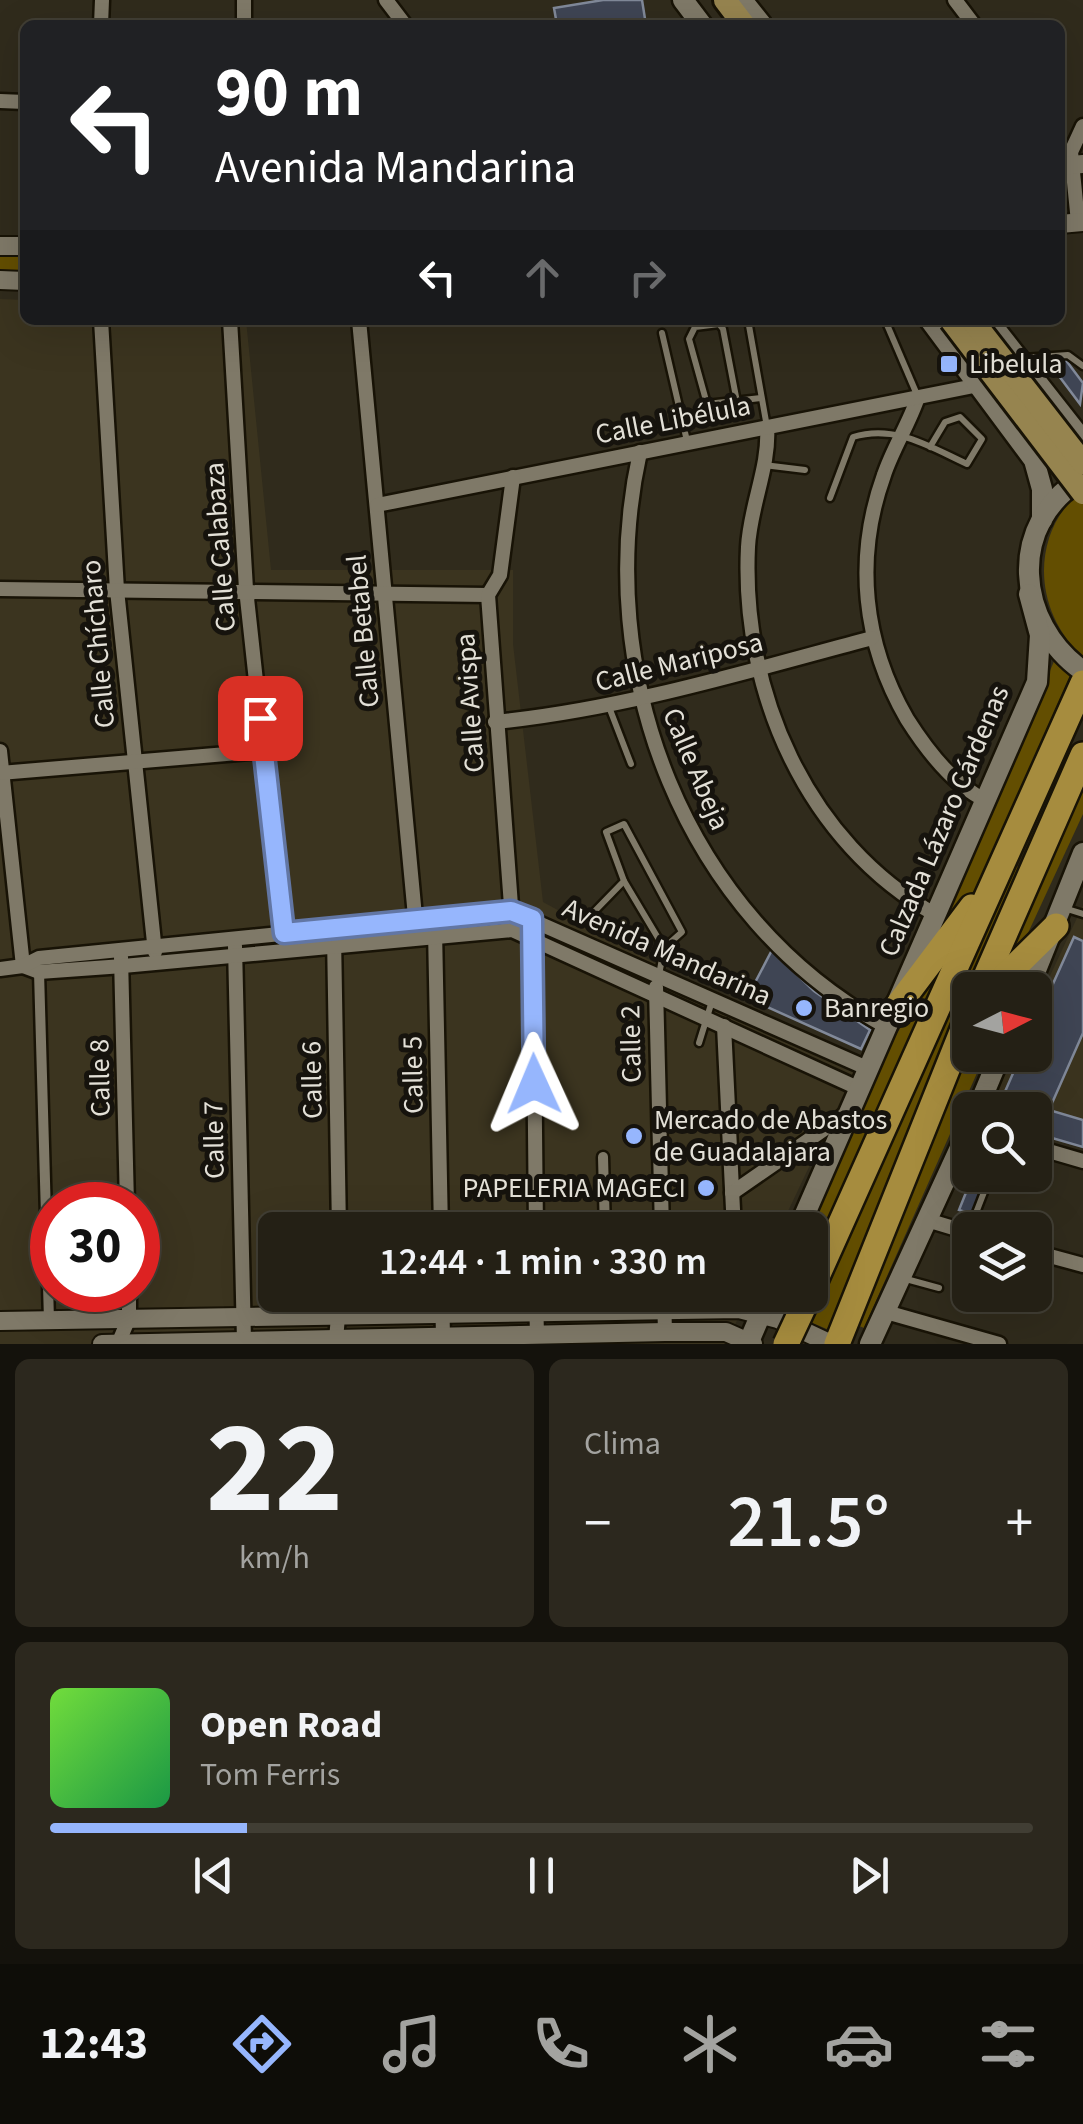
<!DOCTYPE html>
<html lang="es">
<meta charset="utf-8">
<style>
:root{--surface:#242015;--page:#2c281e;--text:#f1f3f6;--muted:#a3a3a0;--line:#413e34;--accent:#96b6fd}
body{margin:0;font-family:"Source Sans 3",sans-serif;background:var(--page);color:var(--text);height:100vh;display:flex;flex-direction:column;font-size:38px;white-space:nowrap}
*{box-sizing:border-box;margin:0}
p{font-size:32px;color:var(--muted)}
.icon{flex:none;width:55px;height:55px;fill:none;stroke:currentColor;stroke-width:2;stroke-linecap:round;stroke-linejoin:round}
.map{position:relative;height:1344px;overflow:hidden}
.side{display:flex;flex-direction:column;gap:15px;padding:15px;background:#14120c;flex:1}
.side>*{flex:none}
.top-card{position:absolute;left:20px;top:20px;width:1045px;height:305px;border-radius:15px;box-shadow:0 10px 40px #0002,0 0 0 2px var(--line);background:#202124;color:#fff;overflow:hidden}
.needle{width:65px;rotate:84deg}
.fabs{position:absolute;left:952px;top:972px;display:grid;gap:20px}
.fabs a{display:grid;place-items:center;width:100px;height:100px;border-radius:15px;background:var(--surface);box-shadow:0 10px 40px #0002,0 0 0 2px var(--line);font-size:50px}
.speed{position:absolute;left:30px;top:1182px;display:flex;gap:20px;font-size:50px;font-weight:700;text-align:center}
.speed>*{display:grid;place-content:center;width:130px;height:130px;border-radius:50%;background:var(--surface);box-shadow:0 10px 40px #0002,0 0 0 2px var(--line);line-height:1}
.speed .limit{border:15px solid #d22;background:#fff;color:#111}
.pin{position:absolute;display:grid;place-items:center;width:85px;height:85px;color:#fff;margin:-42px;border-radius:20px;box-shadow:0 5px 15px #0006}
.me{position:absolute;width:110px;margin:-55px;rotate:359deg;stroke-linejoin:round;filter:drop-shadow(0 0 8px #0008)}
.turn{display:flex;align-items:center;gap:35px;height:210px;padding:0 30px;font-size:45px}
.turn .icon{width:130px;height:130px;stroke-width:2.5}
.turn b{display:block;font-size:70px;line-height:85px}
.lanes{display:flex;align-items:center;height:95px;padding:0 30px;background:#0003;justify-content:center;gap:50px;direction:ltr}
.lanes .off{opacity:.35}
.big{font-size:75px;font-weight:600;line-height:1.1}
.side .card{flex:1;display:flex;flex-direction:column;justify-content:center;gap:15px;min-width:0;padding:0 35px;border-radius:15px;background:var(--page)}
.side .dial{align-items:center;gap:0}
.dial b{font-size:130px;line-height:1}
.song{display:flex;align-items:center;gap:30px}
.cover{width:120px;height:120px;border-radius:15px;background:linear-gradient(135deg,hsl(100 70% 55%),hsl(140 70% 35%))}
.played{height:10px;border-radius:5px;background:linear-gradient(90deg,var(--accent) 20%,var(--line) 20%)}
.keys{display:flex;justify-content:space-around;direction:ltr}
.heat{display:flex;justify-content:space-between;align-items:center;font-size:55px;direction:ltr}
.side .tiles{flex:1;display:grid;gap:15px;grid-template-columns:1fr 1fr}
.card:last-child{grid-column:span 2}
.trip{position:absolute;left:258px;top:1212px;width:570px;height:100px;border-radius:15px;background:var(--surface);box-shadow:0 10px 40px #0002,0 0 0 2px var(--line);font-weight:600;line-height:100px;text-align:center}
.tab-bar{display:flex;height:160px;justify-content:space-around;align-items:center;background:#0e0d08;color:var(--muted)}
.tab-bar .icon{width:70px;height:70px}
.tab-bar .current{color:var(--accent)}
.tab-bar b{font-size:45px;color:var(--text)}
.map>svg:first-child{display:block}
</style>
<div class="map">
<svg width="1083" height="1344" viewBox="0 0 1083 1344">
<rect width="100%" height="100%" fill="#302b1c"/>
<g fill="#3b341f" fill-rule="evenodd">
<path d="M0,299L25,300V320H246L271,570H513V644L543,902L701,988L860,1060L779,1230H275V1295H749L726,1344H0ZM52,1205H138V1290H52Z"/>
<polygon points="1083,905 1083,1148 1035,1135 1035,1110 987,1110 1013,1055 1035,1055 1035,1008"/>
</g>
<g fill="#634e01">
<polygon points="0,255 25,255 25,272 0,271"/>
<path d="M1083,489V657C1033,612 1029,533 1083,489Z"/>
<polygon points="1055,659 1070,676 977,887 928,955"/>
<polygon points="1083,768 1083,814 1016,959 987,989"/>
<polygon points="1011,864 1019,867 829,1330 808,1321"/>
<polygon points="954,948 810,1264 809,1230 895,1036"/>
<polygon points="970,1036 970,1055 985,1055 864,1328 857,1325"/>
</g>
<g fill="#3f4554" stroke="#818999" stroke-width="2.5">
<polygon points="603,0 642,0 646,25 557,25 554,8"/>
<polygon points="1065,359 1083,383 1080,404 1053,368"/>
<polygon points="1074,937 1083,941 1083,1033 1049,1110 1083,1120 1083,1147 1035,1133 1035,1110 997,1110 1021,1055 1035,1055 1035,1024"/>
<polygon points="772,950 814,991 870,1030 861,1049 747,998"/>
<polygon points="973,1175 989,1175 974,1215 959,1210"/>
</g>
<g fill="none" stroke-linecap="round" stroke-linejoin="round">
<g stroke="#181306" stroke-width="11">
<g id="service">
<polyline points="748,320 767,427"/>
<polyline points="885,320 918,397"/>
<polyline points="662,333 687,441"/>
<polyline points="1023,358 1068,355 1083,366"/>
<polyline points="737,402 723,329 719,324 695,327 689,339 707,404 761,398"/>
<polyline points="764,465 805,470"/>
<path d="M830,498L853,437C895,424 930,447 967,464L982,439L960,417L945,422L930,447"/>
<polyline points="609,707 631,764"/>
<polyline points="624,881 664,948"/>
<polyline points="1064,908 1083,914"/>
<polyline points="590,916 624,881 606,832 624,824 682,932 664,948 659,975"/>
<polyline points="699,1043 712,1001"/>
<polyline points="969,1231 986,1187 970,1175"/>
<polyline points="906,1279 939,1288"/>
</g>
</g>
<g stroke="#181306" stroke-width="15">
<g id="pedestrian">
<polyline points="39,972 49,1320"/>
<polyline points="603,1157 605,1230"/>
</g>
</g>
<g stroke="#181306" stroke-width="19">
<g id="minor">
<polyline points="386,0 405,25"/>
<polyline points="955,0 974,25"/>
<polyline points="101,25 102,0"/>
<polyline points="244,25 244,0"/>
<polyline points="0,101 25,102"/>
<polyline points="1078,222 1071,152 1083,126"/>
<polyline points="101,320 117,590 155,952"/>
<polyline points="230,320 246,589 284,939"/>
<polyline points="359,320 416,927"/>
<path d="M918,397C909,424 893,448 884,475C854,558 863,643 907,719C926,749 954,786 987,801"/>
<path d="M767,427C770,466 750,506 748,547C741,692 807,843 936,915"/>
<path d="M640,452C591,672 684,918 887,1027"/>
<polyline points="377,505 979,385"/>
<polyline points="0,589 488,595"/>
<path d="M495,722C624,709 748,671 872,638"/>
<polyline points="0,751 23,966"/>
<polyline points="0,773 263,751"/>
<polyline points="512,919 488,595 500,575 513,477"/>
<polyline points="435,930 441,1230"/>
<polyline points="533,931 536,1230"/>
<polyline points="334,936 339,1230"/>
<polyline points="235,946 244,1341"/>
<polyline points="121,957 127,1205"/>
<polyline points="23,966 39,972 123,966 512,930 860,1089"/>
<polyline points="0,969 23,966 39,958 511,911 869,1069"/>
<polyline points="656,987 662,1230"/>
<polyline points="724,1026 734,1230"/>
<polyline points="1035,1147 1083,1161"/>
<polyline points="732,1193 846,1114"/>
<polyline points="927,1220 970,1233"/>
<polyline points="1035,1252 1083,1265"/>
<polyline points="442,1295 443,1335"/>
<polyline points="536,1295 537,1335"/>
<polyline points="664,1295 665,1332"/>
<polyline points="886,1312 999,1344"/>
<polyline points="336,1339 340,1295"/>
<polyline points="118,1344 129,1318 129,1290"/>
</g>
</g>
<g stroke="#181306" stroke-width="22">
<g id="tertiary">
<polyline points="1060,166 1083,164"/>
<polyline points="1060,224 1083,222"/>
<polyline points="0,246 25,246"/>
<polyline points="0,280 25,281"/>
<polyline points="0,1321 739,1309 778,1319 831,1344"/>
<polyline points="102,1344 665,1332 726,1332 753,1344"/>
</g>
</g>
<g stroke="#181306" stroke-width="25">
<g id="secondary">
<polyline points="683,0 702,25"/>
<polyline points="742,0 762,25"/>
<polyline points="930,320 1034,460 1042,489 1042,520"/>
<polyline points="988,320 1083,441"/>
<path d="M1083,478C1006,523 1016,624 1083,671"/>
<polyline points="1028,990 1083,853"/>
<polyline points="977,1110 1000,1055"/>
<polyline points="798,1230 1037,682 1040,635 1029,594"/>
<polyline points="748,1344 769,1295"/>
<polyline points="870,1344 970,1126"/>
</g>
</g>
<g stroke="#181306" stroke-width="28">
<polyline id="primary" points="725,0 744,25"/>
</g>
<g stroke="#181306" stroke-width="30">
<g id="motorway">
<polyline points="980,990 1083,755"/>
<polyline points="991,990 1056,926"/>
<polyline points="896,1008 972,907"/>
<polyline points="810,1292 1083,683"/>
<polyline points="837,1344 970,1012"/>
</g>
</g>
<use href="#service" stroke="#7f7968" stroke-width="6"/>
<use href="#pedestrian" stroke="#7f7968" stroke-width="10"/>
<use href="#minor" stroke="#7f7968" stroke-width="14"/>
<use href="#tertiary" stroke="#7f7968" stroke-width="18"/>
<use href="#secondary" stroke="#7f7968" stroke-width="20"/>
<use href="#primary" stroke="#96844f" stroke-width="22"/>
<use href="#motorway" stroke="#a68c3e" stroke-width="25"/>
<g stroke="#181306" stroke-width="28" stroke-linecap="butt">
<g id="primary-bridge">
<polyline points="951,320 1083,493"/>
<polyline points="972,320 1083,463"/>
</g>
</g>
<g stroke="#181306" stroke-width="30" stroke-linecap="butt">
<polyline id="motorway-bridge" points="786,1344 809,1295"/>
</g>
<use href="#primary-bridge" stroke="#96844f" stroke-width="22"/>
<use href="#motorway-bridge" stroke="#a68c3e" stroke-width="25"/>
</g>
<g fill="none" stroke-linecap="round" stroke-linejoin="round">
<g stroke="#6276a4" stroke-width="25">
<polyline id="route" points="260,718 284,933 511,911 532,919 534,1084"/>
</g>
<use href="#route" stroke="#96b6fd" stroke-width="18"/>
</g>
<g fill="#96b6fd" stroke="#16130d" stroke-width="4">
<rect x="939" y="354" width="20" height="20" rx="5"/>
<circle cx="804" cy="1008" r="10"/>
<circle cx="634" cy="1136" r="10"/>
<circle cx="706" cy="1188" r="10"/>
</g>
<g text-anchor="middle" dominant-baseline="central" stroke-width="10" stroke-linejoin="round" paint-order="stroke">
<g font-size="28" fill="#e3e0d7" stroke="#16130d" text-anchor="start">
<text x="969" y="364">Libelula</text>
<text x="824" y="1008">Banregio</text>
<text x="654" y="1120">Mercado de Abastos<tspan x="654" dy="32">de Guadalajara</tspan></text>
<text x="686" y="1188" text-anchor="end">PAPELERIA MAGECI</text>
</g>
<g font-size="28" fill="#e3e0d7" stroke="#16130d">
<text transform="translate(673 420) rotate(-11)">Calle Libélula</text>
<text transform="translate(220 547) rotate(-94)">Calle Calabaza</text>
<text transform="translate(363 631) rotate(-95)">Calle Betabel</text>
<text transform="translate(98 644) rotate(-95)">Calle Chícharo</text>
<text transform="translate(679 662) rotate(-14)">Calle Mariposa</text>
<text transform="translate(470 703) rotate(-94)">Calle Avispa</text>
<text transform="translate(696 769) rotate(67)">Calle Abeja</text>
<text transform="translate(944 821) rotate(-67)">Calzada Lázaro Cárdenas</text>
<text transform="translate(667 952) rotate(24)">Avenida Mandarina</text>
<text transform="translate(631 1044) rotate(-91)">Calle 2</text>
<text transform="translate(413 1075) rotate(-91)">Calle 5</text>
<text transform="translate(100 1078) rotate(-91)">Calle 8</text>
<text transform="translate(312 1080) rotate(-91)">Calle 6</text>
<text transform="translate(214 1140) rotate(-91)">Calle 7</text>
</g>
</g>
</svg>
<div class="fabs">
<a><svg class="needle" viewBox="-14 -14 28 28"><path d="M0-13l5 13h-10z" fill="#e53935"/><path d="M0 13l5-13h-10z" fill="#a3a3a0"/></svg></a>
<a><svg class="icon" aria-label="search" viewBox="0 0 24 24"><circle cx="10" cy="10" r="6"/><path d="M15 15l6 6"/></svg></a>
<a><svg class="icon" aria-label="layers" viewBox="0 0 24 24"><path d="M12 4l9 5-9 5-9-5zM3 14l9 5 9-5"/></svg></a>
</div>
<div class="speed"><div class="limit">30</div></div>
<div class="pin" style="left:260px;top:718px;background:#d93025"><svg class="icon" aria-label="arrive" viewBox="0 0 24 24"><path d="M6 21V4h12l-3 4 3 4H6"/></svg></div>
<svg class="me" style="left:534px;top:1084px" viewBox="-20 -20 40 40"><path d="M0-17L14 15 0 8-14 15z" fill="#96b6fd" stroke="#fff" stroke-width="4"/></svg>
<div class="trip">12:44 · 1 min · 330 m</div>
<div class="top-card">
<div class="turn"><svg class="icon" aria-label="left" viewBox="0 0 24 24"><path d="M17 20v-9H6M10 6l-5 5 5 5"/></svg><div><b>90 m</b>Avenida Mandarina</div></div>
<div class="lanes"><svg class="icon" aria-label="left" viewBox="0 0 24 24"><path d="M17 20v-9H6M10 6l-5 5 5 5"/></svg><svg class="icon off" aria-label="ahead" viewBox="0 0 24 24"><path d="M12 20V5M6 11l6-6 6 6"/></svg><svg class="icon off" aria-label="right" viewBox="0 0 24 24"><path d="M7 20v-9h11M14 6l5 5-5 5"/></svg></div>
</div>
</div>
<section class="side">
<div class="tiles">
<div class="card dial"><b>22</b><p>km/h</p></div>
<div class="card"><p>Clima</p>
<div class="heat"><a>−</a><b class="big">21.5°</b><a>+</a></div>
</div>
<div class="card">
<div class="song"><i class="cover"></i><div><b>Open Road</b><p>Tom Ferris</p></div></div>
<div class="played"></div>
<div class="keys"><svg class="icon" aria-label="previous" viewBox="0 0 24 24"><path d="M18 5L8 12l10 7zM5 5v14"/></svg><svg class="icon" aria-label="pause" viewBox="0 0 24 24"><path d="M8 5v14M16 5v14"/></svg><svg class="icon" aria-label="next" viewBox="0 0 24 24"><path d="M6 5l10 7-10 7zM19 5v14"/></svg></div>
</div>
</div>
</section>
<nav class="tab-bar">
<b>12:43</b>
<svg class="icon current" aria-label="directions" viewBox="0 0 24 24"><path d="M12 3l9 9-9 9-9-9zM9 14v-3h6M13 9l2 2-2 2"/></svg>
<svg class="icon" aria-label="music" viewBox="0 0 24 24"><path d="M9 18V5l10-2v13"/><circle cx="6" cy="18" r="3"/><circle cx="16" cy="16" r="3"/></svg>
<svg class="icon" aria-label="phone" viewBox="0 0 24 24"><path d="M5 4h4l2 5-3 2q2 4 5 5l2-3 5 2v4C11 20 4 13 5 4z"/></svg>
<svg class="icon" aria-label="climate" viewBox="0 0 24 24"><path d="M12 3v18M4 7l16 10M4 17L20 7"/></svg>
<svg class="icon" aria-label="car" viewBox="0 0 24 24"><path d="M5 17H2v-5l4-1 3-4h7l3 4 3 1v5h-3M9 17h6M6 11h13"/><circle cx="7" cy="17" r="2"/><circle cx="17" cy="17" r="2"/></svg>
<svg class="icon" aria-label="filters" viewBox="0 0 24 24"><path d="M4 7h16M4 17h16"/><circle cx="9" cy="7" r="2"/><circle cx="15" cy="17" r="2"/></svg>
</nav>
